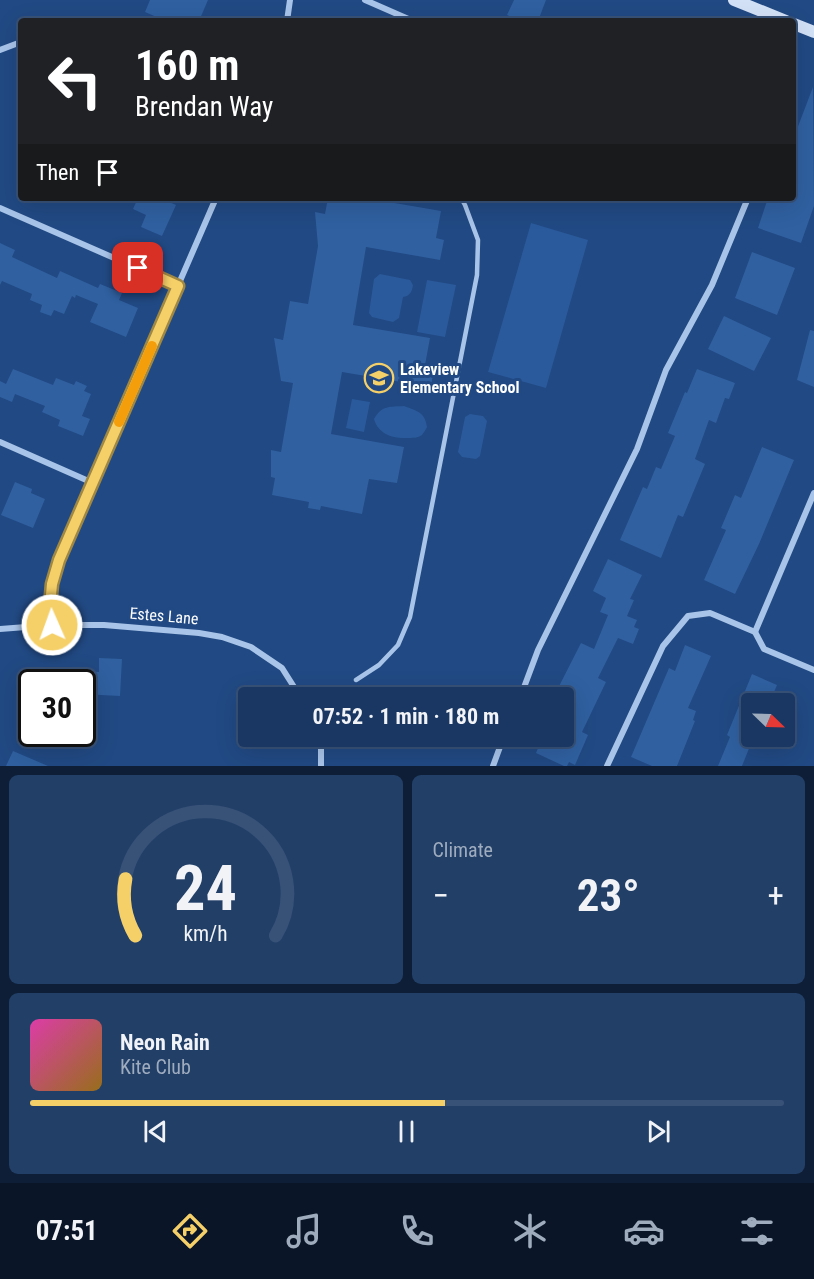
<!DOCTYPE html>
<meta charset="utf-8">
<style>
:root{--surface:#193762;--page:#223f68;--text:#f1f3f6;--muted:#9facbe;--line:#375177;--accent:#f5d069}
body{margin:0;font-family:"Roboto Condensed",sans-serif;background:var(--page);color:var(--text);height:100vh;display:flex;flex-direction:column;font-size:22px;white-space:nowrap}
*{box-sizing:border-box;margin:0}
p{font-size:20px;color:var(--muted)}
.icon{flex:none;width:33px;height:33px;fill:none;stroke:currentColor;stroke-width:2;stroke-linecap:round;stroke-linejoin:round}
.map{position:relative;height:766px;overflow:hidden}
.panel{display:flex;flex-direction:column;gap:9px;padding:9px;background:#0e1e36;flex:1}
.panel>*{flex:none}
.hud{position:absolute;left:18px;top:18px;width:778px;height:183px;border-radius:6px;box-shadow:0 6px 24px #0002,0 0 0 2px var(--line);background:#202124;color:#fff;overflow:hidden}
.needle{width:39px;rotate:113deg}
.controls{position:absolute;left:741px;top:693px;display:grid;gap:12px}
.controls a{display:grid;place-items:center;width:54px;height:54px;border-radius:6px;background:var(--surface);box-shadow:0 6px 24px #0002,0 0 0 2px var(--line);font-size:30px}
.speed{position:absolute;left:18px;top:669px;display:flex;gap:12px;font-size:30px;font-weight:700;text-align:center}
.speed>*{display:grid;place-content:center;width:78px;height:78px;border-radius:50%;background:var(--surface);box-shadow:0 6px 24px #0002,0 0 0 2px var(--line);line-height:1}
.speed .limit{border:3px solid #111;border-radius:9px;background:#fff;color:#111}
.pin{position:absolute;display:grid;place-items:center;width:51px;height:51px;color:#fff;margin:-26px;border-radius:12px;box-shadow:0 3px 9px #0006}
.me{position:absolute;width:66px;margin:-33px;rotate:358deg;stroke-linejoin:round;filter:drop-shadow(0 0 4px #0008)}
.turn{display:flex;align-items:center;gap:21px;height:126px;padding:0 18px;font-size:27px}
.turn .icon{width:78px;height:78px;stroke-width:2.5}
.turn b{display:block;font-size:42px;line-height:51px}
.then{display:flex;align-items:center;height:57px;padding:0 18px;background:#0003;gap:12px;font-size:22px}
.big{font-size:45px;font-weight:700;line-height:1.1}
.panel .card{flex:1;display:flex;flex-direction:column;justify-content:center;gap:9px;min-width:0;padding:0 21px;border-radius:9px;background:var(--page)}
.panel .dial{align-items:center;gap:0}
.dial svg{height:156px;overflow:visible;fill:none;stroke:var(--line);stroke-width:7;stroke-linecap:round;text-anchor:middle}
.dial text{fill:var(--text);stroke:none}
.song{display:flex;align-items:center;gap:18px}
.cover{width:72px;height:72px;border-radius:9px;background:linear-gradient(135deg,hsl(320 70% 55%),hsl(40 70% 35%))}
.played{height:6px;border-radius:3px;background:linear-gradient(90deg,var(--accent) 55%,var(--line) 55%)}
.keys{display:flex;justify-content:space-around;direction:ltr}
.heat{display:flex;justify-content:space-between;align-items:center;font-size:33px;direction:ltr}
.panel .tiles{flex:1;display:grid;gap:9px;grid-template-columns:1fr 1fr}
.card:last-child{grid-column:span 2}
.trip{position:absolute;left:238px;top:687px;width:336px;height:60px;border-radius:6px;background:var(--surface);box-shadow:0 6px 24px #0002,0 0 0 2px var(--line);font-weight:700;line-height:60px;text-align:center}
.tabs{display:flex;height:96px;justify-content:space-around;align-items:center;background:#0a1627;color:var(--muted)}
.tabs .icon{width:42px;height:42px}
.tabs .selected{color:var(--accent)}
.tabs b{font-size:27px;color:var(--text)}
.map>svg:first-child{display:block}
</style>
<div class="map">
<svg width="814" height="766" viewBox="0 0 814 766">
<rect width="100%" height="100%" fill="#214983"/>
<g fill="#2a5a9b">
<polygon points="531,223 588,240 546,388 488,372"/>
<path d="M380,274L410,280L413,285C412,292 410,296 403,297L399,318L393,322L372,317L369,313L374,279Z"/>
<polygon points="427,280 456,285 445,337 417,332"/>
<polygon points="352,399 370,402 364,432 346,428"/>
<path d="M404,406C417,411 425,412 427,427C426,429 423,434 422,435C418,438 412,438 408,438C393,439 378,434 374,419C382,405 389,407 404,406Z"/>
<polygon points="470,414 483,416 487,421 480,456 476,459 462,457 458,452 465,417"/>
</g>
<g fill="#3060a0">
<polygon points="150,0 208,0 199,21 166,21 145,12"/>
<polygon points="514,0 546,0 538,21 522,21 507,15"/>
<polygon points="813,87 814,206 801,243 758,228 768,198 794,198 794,137"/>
<polygon points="138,198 160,198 176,205 162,236 141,227 146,215 133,209"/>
<polygon points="328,198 377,198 377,200 441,211 436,238 444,240 440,260 366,247 353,325 430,338 425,365 434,367 431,387 342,372 331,434 404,447 397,483 369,479 362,514 321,506 320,510 308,508 309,502 272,495 275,478 271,477 271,450 281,452 293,383 281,381 274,338 283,340 290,301 308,304 318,246 315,212 325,214"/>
<polygon points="0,243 15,250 12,257 57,278 60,271 98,288 100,284 122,293 119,300 138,308 126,337 90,322 98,304 76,295 75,298 72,296 64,314 54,310 51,316 40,312 42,305 30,300 32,294 2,281 0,285"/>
<polygon points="752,252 795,268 777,315 735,298"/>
<polygon points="724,316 771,338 754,371 708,349"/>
<polygon points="810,330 814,331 814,387 797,380"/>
<polygon points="13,369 53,385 56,378 74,385 76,381 87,386 84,391 91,394 82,416 90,419 83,436 58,426 60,420 42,412 45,406 15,394 12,402 0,397 0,381 6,384"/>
<polygon points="697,369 735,383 729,399 725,398 716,423 709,420 695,459 705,464 683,517 678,515 661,558 620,540 643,487 647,489 656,467 661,469 675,436 668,433 685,392 687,393"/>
<polygon points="762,447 794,460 759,544 735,594 704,580 726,530 721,528 735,495 741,498"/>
<polygon points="15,482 32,489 31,493 45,499 33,528 1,515"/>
<polygon points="608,559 642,575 630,599 634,600 627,616 637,620 634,627 639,629 633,644 618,638 598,678 606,682 582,732 588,735 575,765 569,762 567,766 564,766 536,753 542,739 564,749 564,698 553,698 581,643 594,649 608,615 600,612 606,598 593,591"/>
<polygon points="685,645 711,656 688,708 696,711 693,720 695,721 677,766 652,766 631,757 669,668 675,671"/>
<polygon points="99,658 122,659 120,696 82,694 83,671 99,672"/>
<polygon points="752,674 777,685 769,704 752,704 752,736 754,736 742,766 718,766 730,737 727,735"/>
<polygon points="13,751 48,766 6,766"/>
</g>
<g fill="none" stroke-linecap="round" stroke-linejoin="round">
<polyline stroke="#a8c4e9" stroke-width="4.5" points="356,680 379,665 398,645 410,617 477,275 478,240 465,205 461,198"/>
<g stroke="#a8c4e9" stroke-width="6">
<polyline points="365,0 413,21"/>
<polyline points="287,21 290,0"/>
<polyline points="0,50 21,42"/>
<polyline points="0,208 178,286"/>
<polyline points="0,442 93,483"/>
<polyline points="52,625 50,605 52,584 59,560 216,198"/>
<polyline points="0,629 52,625 104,625 199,633 222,637 251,647 282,668 301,698"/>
<polyline points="755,632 814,493"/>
<polyline points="755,632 764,649 814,670"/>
<polyline points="520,698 538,650 637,449 666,370 712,285 748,198"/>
<polyline points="319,736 321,741 321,766"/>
<polyline points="493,766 504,736"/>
<polyline points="607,766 663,646 688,616 710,613 755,632"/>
</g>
<g stroke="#d3e1f7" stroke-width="12">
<polyline points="734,0 786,21"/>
<polyline points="794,24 814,32"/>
</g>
</g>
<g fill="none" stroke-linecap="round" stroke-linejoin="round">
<g stroke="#9f8744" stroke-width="15">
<polyline id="route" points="52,625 50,606 52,584 59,560 178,286 138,268"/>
</g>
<use href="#route" stroke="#f5d069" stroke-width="10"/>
<polyline stroke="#f59e0b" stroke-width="10" points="119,422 152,346"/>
</g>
<defs>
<g id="school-ring" transform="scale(1.5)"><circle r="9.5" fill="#214983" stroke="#f5d069" stroke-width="1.5"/><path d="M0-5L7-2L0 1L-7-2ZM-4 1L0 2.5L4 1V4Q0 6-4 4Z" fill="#f5d069"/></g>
</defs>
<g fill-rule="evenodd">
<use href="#school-ring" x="379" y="378"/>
</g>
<g text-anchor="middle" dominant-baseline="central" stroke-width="6" stroke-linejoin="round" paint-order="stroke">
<g font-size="16" font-weight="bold" fill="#fff" stroke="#214983" text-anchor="start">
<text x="400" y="369">Lakeview<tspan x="400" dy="18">Elementary School</tspan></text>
</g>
<g font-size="16" fill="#fff" stroke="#214983">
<text transform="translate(164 616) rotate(5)">Estes Lane</text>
</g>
</g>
</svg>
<div class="controls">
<a><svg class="needle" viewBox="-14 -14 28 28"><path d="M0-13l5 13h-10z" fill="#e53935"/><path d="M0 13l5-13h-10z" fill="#9facbe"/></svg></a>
</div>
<div class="speed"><div class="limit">30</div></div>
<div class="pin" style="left:138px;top:268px;background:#d93025"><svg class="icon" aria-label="arrive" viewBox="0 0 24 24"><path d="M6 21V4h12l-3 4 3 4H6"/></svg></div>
<svg class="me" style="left:52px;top:625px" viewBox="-20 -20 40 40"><circle r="17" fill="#f5d069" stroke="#fff" stroke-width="3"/><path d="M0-11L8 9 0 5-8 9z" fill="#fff"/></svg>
<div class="trip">07:52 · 1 min · 180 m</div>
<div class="hud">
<div class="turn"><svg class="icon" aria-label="left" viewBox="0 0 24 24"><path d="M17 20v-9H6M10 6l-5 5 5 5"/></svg><div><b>160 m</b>Brendan Way</div></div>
<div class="then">Then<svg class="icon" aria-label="arrive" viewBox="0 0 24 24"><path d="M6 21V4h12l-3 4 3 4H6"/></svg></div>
</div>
</div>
<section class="panel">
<div class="tiles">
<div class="card dial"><svg viewBox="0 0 100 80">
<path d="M14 69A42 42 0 1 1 86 69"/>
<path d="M14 69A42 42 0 0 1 9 40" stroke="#f5d069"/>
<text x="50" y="56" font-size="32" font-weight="700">24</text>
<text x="50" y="72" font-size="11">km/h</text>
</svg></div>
<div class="card"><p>Climate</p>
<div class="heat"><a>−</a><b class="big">23°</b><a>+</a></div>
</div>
<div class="card">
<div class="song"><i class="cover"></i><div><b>Neon Rain</b><p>Kite Club</p></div></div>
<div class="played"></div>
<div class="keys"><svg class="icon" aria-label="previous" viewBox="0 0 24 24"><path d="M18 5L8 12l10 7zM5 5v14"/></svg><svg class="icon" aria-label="pause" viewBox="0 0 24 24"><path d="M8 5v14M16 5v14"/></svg><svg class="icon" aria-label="next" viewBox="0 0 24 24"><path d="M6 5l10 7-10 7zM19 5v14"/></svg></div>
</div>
</div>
</section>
<nav class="tabs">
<b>07:51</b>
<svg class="icon selected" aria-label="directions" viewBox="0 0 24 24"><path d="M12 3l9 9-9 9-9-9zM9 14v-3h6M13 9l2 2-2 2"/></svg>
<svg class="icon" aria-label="music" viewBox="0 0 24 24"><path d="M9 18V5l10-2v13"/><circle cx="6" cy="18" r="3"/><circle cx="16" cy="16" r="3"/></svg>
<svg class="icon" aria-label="phone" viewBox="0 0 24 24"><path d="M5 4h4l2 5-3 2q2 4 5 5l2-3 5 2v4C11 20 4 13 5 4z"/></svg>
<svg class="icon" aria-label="climate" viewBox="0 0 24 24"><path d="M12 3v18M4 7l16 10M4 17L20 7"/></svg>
<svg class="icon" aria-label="car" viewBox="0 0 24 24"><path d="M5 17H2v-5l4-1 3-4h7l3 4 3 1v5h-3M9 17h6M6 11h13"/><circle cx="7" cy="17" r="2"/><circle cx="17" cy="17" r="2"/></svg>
<svg class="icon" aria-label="filters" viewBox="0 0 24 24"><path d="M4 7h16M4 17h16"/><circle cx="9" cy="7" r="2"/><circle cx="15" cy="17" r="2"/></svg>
</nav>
